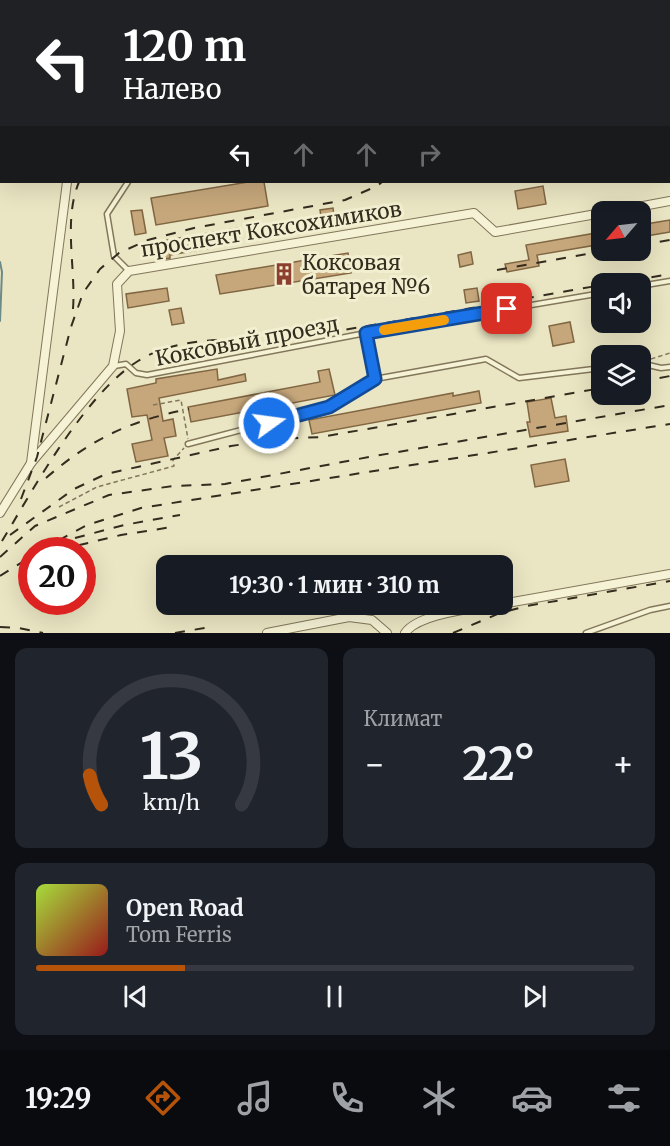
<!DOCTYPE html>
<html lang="ru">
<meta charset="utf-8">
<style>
:root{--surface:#171b24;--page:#20242c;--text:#f1f3f6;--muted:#9ea1a6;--line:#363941;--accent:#b45309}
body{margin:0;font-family:Merriweather,serif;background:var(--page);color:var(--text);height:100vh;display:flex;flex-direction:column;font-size:22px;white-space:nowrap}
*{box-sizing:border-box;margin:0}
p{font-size:20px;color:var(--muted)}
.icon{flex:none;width:33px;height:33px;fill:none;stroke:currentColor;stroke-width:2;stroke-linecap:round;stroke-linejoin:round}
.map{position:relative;height:633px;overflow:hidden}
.details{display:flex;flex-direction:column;gap:15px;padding:15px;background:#0d0f14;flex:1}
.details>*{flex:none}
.hud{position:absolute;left:0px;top:0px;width:670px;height:183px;box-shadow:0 6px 24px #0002;background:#202124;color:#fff;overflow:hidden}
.needle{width:39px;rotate:242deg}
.controls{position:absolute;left:591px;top:201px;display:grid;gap:12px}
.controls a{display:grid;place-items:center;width:60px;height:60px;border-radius:12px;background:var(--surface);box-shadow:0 6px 24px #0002;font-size:30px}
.speed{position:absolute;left:18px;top:537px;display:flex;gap:12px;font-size:30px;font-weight:700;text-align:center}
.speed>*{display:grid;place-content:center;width:78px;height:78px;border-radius:50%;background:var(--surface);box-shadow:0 6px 24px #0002;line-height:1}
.speed .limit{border:9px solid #d22;background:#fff;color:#111}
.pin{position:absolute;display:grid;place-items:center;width:51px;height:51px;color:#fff;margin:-26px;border-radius:12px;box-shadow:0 3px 9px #0006}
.me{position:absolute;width:66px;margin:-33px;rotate:76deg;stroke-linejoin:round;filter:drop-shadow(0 0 4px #0008)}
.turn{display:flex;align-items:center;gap:21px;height:126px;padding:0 24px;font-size:27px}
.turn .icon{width:78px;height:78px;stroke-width:2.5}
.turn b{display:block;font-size:42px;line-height:51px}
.lanes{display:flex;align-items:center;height:57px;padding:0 24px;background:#0003;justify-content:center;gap:30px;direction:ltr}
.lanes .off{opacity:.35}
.big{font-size:45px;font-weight:700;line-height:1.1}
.details .widget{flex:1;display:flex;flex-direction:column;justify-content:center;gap:9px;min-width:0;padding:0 21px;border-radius:12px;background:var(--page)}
.details .dial{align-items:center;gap:0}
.dial svg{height:156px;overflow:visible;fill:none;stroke:var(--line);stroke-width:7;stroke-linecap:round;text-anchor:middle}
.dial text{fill:var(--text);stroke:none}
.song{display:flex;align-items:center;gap:18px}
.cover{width:72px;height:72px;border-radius:9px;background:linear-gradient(135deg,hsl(80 70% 55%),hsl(0 70% 35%))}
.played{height:6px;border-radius:3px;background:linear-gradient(90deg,var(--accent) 25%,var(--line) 25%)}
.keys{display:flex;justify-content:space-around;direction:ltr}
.heat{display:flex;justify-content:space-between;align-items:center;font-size:33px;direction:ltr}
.details .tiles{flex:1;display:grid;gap:15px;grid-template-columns:1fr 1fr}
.widget:last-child{grid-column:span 2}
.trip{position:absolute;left:156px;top:555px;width:357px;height:60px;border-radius:12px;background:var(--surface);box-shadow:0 6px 24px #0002;font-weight:700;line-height:60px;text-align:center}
.dock{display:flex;height:96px;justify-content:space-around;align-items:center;background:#090b0e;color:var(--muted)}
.dock .icon{width:42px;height:42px}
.dock .on{color:var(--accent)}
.dock b{font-size:27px;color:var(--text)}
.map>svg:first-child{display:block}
</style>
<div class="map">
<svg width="670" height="633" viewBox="0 0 670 633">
<rect width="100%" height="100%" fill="#eae5c2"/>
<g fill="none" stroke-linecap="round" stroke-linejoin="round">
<g stroke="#6c8a88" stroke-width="2">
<polyline points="77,2 77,0"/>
<polyline points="0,262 2,272 0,321"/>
</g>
</g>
<g fill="#c6a77b" stroke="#806642" stroke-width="1.5">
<polygon points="248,182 264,182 268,206 156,225 151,198"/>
<polygon points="543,186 546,204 518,209 515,191"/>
<polygon points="333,208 335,222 322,224 320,210"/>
<polygon points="142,210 146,233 135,235 131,211"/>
<polygon points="670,220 670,232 640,237 640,225"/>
<polygon points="238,228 240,243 170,255 170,258 159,260 156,245 168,243 167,240"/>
<polygon points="602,232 602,244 537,255 539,266 507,272 505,264 529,260 526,245"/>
<polygon points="471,252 473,264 460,267 458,255"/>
<polygon points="348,253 351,273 220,294 216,275"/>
<polygon points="167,288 169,301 128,308 126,294"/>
<polygon points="477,288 479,301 466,303 464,290"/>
<polygon points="181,308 184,323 172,325 169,310"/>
<polygon points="570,322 574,342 553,346 549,326"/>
<polygon points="217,369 218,380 245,374 246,381 159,398 163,421 173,419 176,436 164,438 168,456 136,462 132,444 152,440 147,415 132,417 127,389 156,383 156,379"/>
<polygon points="329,369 335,395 191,422 188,407 320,382 318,371"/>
<polygon points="479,391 481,403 312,434 309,420 453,393 453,396"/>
<polygon points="551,398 555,418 566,416 568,431 530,437 527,422 530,422 527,402"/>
<polygon points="565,459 569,481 535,487 531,465"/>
</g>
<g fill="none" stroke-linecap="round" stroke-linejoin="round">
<g stroke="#83775b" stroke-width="7">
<g id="lane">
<polyline points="351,0 352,2"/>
<polyline points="20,2 21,0"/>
<polyline points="316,2 324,0"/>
<polyline points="512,2 521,0"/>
<polyline points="0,31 2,29"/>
<polyline points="128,182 107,214 114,256 128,270"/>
<polyline points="640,286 670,281"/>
<polyline points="366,333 375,379"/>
<polyline points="640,363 661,368 670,367"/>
<polyline points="114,366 126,364 136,373 147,375 366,333 602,293"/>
<polyline points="188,444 329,407 375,379 486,359 519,378 602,368"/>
<polyline points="586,633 650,610 670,606"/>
</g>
</g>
<g stroke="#83775b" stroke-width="10">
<g id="street">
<polyline points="158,2 159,0"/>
<polyline points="611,212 670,201"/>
<polyline points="31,463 113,366 120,331 117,284 129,271 474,213 495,232 602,213"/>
<polyline points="0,513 31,463 67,182"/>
<polyline points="502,604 670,574"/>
<polyline points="267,633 349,617 372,620 387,633"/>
<path d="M405,633C419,613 474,609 498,604"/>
</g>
</g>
<g stroke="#83775b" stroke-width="1.5" stroke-dasharray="4.5 3" stroke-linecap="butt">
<polyline points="651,359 670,353"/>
<polyline points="153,405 181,400 188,439"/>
<polyline points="59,507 97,487 174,466 173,460 184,448"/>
</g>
<use href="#lane" stroke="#f6f2d5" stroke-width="4"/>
<use href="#street" stroke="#f6f2d5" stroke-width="8"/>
<g stroke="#342c1e" stroke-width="2" stroke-dasharray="10 10" stroke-linecap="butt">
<polyline points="640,245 670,240"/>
<polyline points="497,270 609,250"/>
<polyline points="612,284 670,274"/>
<path d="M73,309C76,268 63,220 79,182"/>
<polyline points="640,382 670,376"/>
<path d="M46,478C92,438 130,421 189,409"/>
<polyline points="21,499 37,457 71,327 83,293 100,269 119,253 148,240 194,228 345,200 377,186 382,182"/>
<polyline points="10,535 74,489 106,474 231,446 279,439 321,437 602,388"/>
<polyline points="75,538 124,525 180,515"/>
<path d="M2,541C34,488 85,394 138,361C188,330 254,344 311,335C408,320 505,302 602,285"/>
<polyline points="41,550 87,525 141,508 670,424"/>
<polyline points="59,550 121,535 172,527"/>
<polyline points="0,557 35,526 109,495 173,486 225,484 369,457 670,405"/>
<polyline points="0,576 32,556"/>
<polyline points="0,627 19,628 43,633"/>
<polyline points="175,633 210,627"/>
<polyline points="453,633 500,613 527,606 670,581"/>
</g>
</g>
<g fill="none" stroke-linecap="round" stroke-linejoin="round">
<g stroke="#114b97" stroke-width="15">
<polyline id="route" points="269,423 329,407 375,379 366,333 507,309"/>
</g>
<use href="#route" stroke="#1a73e8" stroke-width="10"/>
<polyline stroke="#f59e0b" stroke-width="10" points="384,330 444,320"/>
</g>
<defs>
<g id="building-bare" transform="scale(1.8)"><path d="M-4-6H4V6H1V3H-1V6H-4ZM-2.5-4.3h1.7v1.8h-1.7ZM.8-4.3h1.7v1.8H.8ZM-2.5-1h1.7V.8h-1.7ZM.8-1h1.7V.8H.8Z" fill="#8d3f2f" stroke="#f2efd1" stroke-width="2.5" paint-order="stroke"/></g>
</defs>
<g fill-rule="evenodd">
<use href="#building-bare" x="284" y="274"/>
</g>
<g text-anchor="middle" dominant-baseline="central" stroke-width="6" stroke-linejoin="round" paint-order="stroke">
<g font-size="21" fill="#342c1e" stroke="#f2efd1">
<text transform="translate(271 229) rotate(-9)">проспект Коксохимиков</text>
<text transform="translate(247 341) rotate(-11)">Коксовый проезд</text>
</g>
<g font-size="21" fill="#342c1e" stroke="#f2efd1" text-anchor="start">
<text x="302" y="262">Коксовая<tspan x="302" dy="24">батарея №6</tspan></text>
</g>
</g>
</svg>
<div class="controls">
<a><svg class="needle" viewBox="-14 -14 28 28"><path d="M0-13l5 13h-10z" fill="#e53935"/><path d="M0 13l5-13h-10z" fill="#9ea1a6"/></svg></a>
<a><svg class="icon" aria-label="sound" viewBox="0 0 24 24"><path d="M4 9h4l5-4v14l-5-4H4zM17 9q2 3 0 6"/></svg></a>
<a><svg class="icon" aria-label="layers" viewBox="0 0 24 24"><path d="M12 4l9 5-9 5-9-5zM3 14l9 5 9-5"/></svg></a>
</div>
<div class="speed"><div class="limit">20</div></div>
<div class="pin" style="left:507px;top:309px;background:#d93025"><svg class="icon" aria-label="arrive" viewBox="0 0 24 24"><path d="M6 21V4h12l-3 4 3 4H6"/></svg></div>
<svg class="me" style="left:269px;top:423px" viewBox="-20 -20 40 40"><circle r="17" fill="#1a73e8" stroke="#fff" stroke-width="3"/><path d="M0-11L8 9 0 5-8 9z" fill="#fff"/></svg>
<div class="trip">19:30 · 1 мин · 310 m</div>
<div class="hud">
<div class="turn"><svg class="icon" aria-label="left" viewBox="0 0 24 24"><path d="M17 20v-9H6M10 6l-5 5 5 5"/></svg><div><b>120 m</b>Налево</div></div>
<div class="lanes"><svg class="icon" aria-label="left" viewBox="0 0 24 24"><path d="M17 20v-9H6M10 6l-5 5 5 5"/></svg><svg class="icon off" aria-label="ahead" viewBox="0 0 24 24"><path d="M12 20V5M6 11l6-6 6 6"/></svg><svg class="icon off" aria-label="ahead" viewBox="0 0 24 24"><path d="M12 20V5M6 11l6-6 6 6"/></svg><svg class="icon off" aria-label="right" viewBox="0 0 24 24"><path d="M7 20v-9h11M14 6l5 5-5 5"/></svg></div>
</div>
</div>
<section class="details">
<div class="tiles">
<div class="widget dial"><svg viewBox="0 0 100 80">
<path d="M14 69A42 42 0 1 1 86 69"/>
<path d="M14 69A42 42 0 0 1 8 54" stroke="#b45309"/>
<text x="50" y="56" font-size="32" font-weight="700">13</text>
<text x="50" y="72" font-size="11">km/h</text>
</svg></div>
<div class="widget"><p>Климат</p>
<div class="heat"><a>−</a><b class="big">22°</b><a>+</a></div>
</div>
<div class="widget">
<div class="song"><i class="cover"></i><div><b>Open Road</b><p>Tom Ferris</p></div></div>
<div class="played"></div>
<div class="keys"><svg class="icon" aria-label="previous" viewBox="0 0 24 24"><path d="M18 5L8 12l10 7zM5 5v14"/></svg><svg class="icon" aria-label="pause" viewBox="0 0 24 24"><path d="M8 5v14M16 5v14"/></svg><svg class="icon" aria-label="next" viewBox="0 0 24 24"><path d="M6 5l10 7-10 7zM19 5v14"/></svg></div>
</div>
</div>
</section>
<nav class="dock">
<b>19:29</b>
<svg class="icon on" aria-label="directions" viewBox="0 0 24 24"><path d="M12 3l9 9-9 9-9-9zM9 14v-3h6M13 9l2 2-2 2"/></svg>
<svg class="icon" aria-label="music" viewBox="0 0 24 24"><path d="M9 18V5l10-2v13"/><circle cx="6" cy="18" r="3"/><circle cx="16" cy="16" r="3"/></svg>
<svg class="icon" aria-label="phone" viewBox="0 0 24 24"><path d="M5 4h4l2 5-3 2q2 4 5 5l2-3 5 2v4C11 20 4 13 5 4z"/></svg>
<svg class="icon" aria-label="climate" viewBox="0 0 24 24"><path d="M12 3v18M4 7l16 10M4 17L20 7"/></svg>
<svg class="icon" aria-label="car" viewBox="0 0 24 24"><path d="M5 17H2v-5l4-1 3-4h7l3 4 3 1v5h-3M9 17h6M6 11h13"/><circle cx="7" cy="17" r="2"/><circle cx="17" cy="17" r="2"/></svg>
<svg class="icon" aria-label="filters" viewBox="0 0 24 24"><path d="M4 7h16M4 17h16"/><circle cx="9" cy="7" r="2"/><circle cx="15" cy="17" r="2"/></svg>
</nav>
